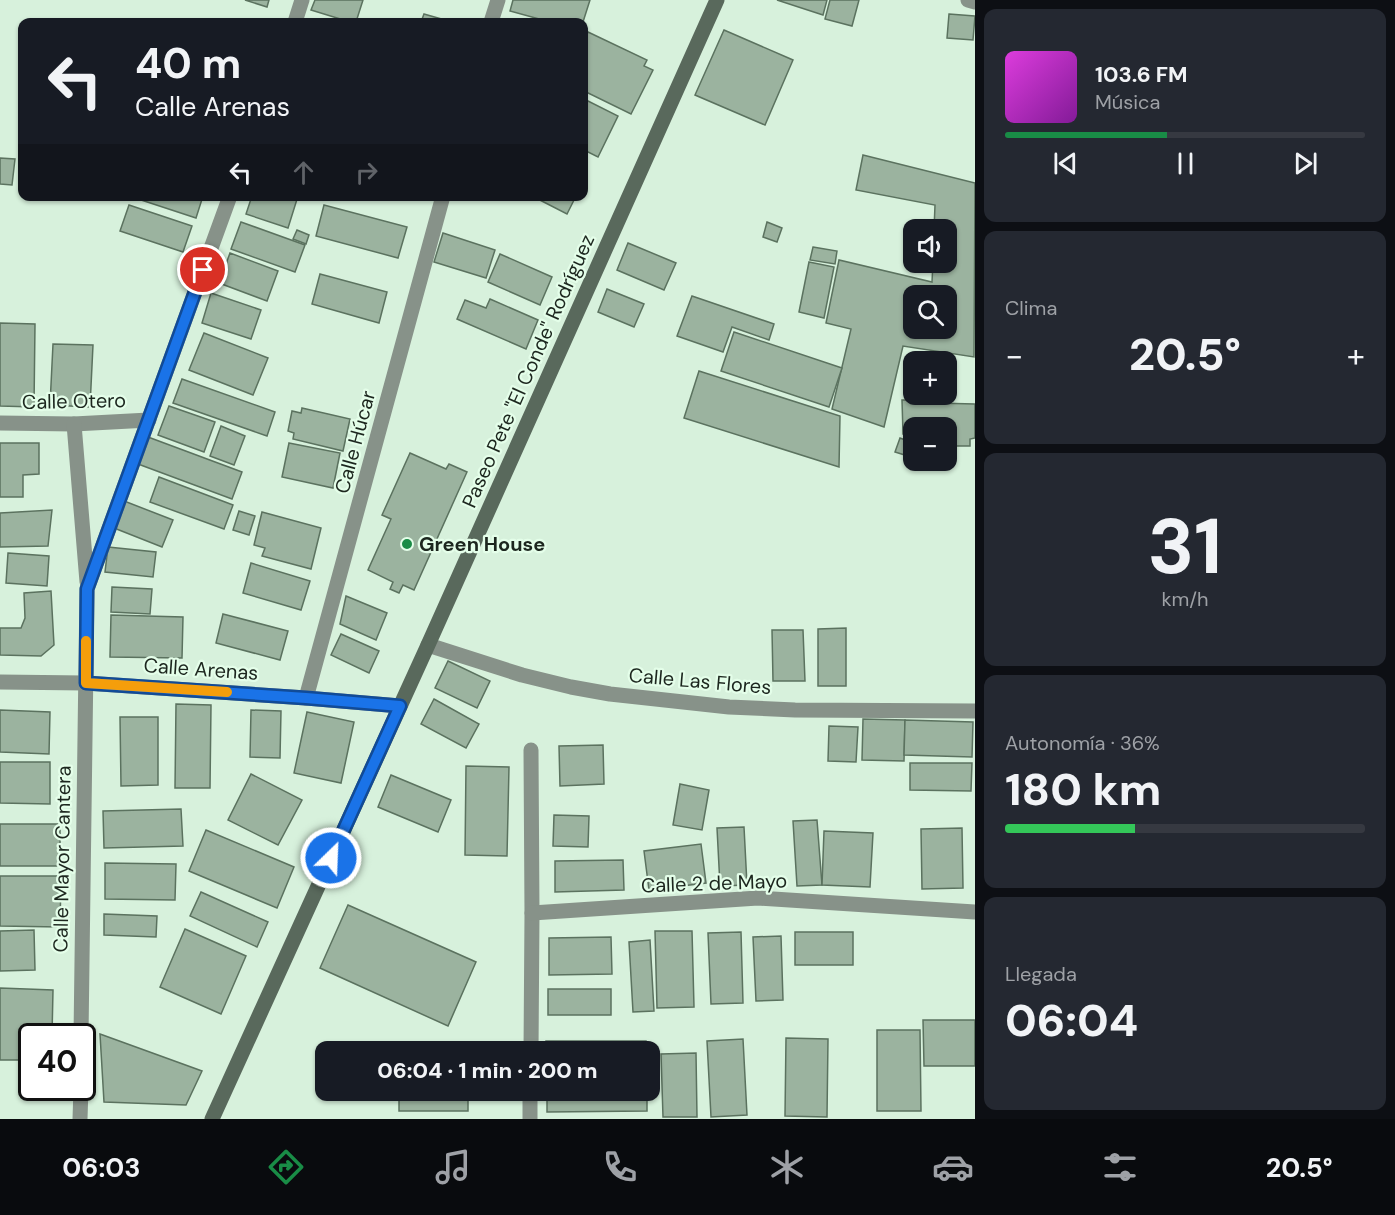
<!DOCTYPE html>
<html lang="es">
<meta charset="utf-8">
<style>
:root{--surface:#171b24;--page:#242831;--text:#f1f3f6;--muted:#9ea1a6;--line:#363941;--accent:#198c46}
body{margin:0;font-family:"DM Sans",sans-serif;background:var(--page);color:var(--text);height:100vh;display:flex;flex-direction:column;font-size:22px;white-space:nowrap}
*{box-sizing:border-box;margin:0}
p{font-size:20px;color:var(--muted)}
.icon{flex:none;width:33px;height:33px;fill:none;stroke:currentColor;stroke-width:2;stroke-linecap:round;stroke-linejoin:round}
.map{position:relative;flex:1;overflow:hidden}
.drawer{display:flex;flex-direction:column;gap:9px;padding:9px;background:#0d0f14;width:420px}
.drawer>*{flex:none}
.top-card{position:absolute;left:18px;top:18px;width:570px;height:183px;border-radius:12px;box-shadow:0 2px 4px #0004;background:#171b24;color:var(--text);overflow:hidden}
.tools{position:absolute;left:903px;top:219px;display:grid;gap:12px}
.tools a{display:grid;place-items:center;width:54px;height:54px;border-radius:12px;background:var(--surface);box-shadow:0 2px 4px #0004;font-size:30px}
.speed{position:absolute;left:18px;top:1023px;display:flex;gap:12px;font-size:30px;font-weight:700;text-align:center}
.speed>*{display:grid;place-content:center;width:78px;height:78px;border-radius:50%;background:var(--surface);box-shadow:0 2px 4px #0004;line-height:1}
.speed .limit{border:3px solid #111;border-radius:9px;background:#fff;color:#111}
.pin{position:absolute;display:grid;place-items:center;width:51px;height:51px;color:#fff;margin:-26px;border:3px solid #fff;border-radius:50%;box-shadow:0 2px 6px #0007}
.me{position:absolute;width:66px;margin:-33px;rotate:24deg;stroke-linejoin:round;filter:drop-shadow(0 0 4px #0008)}
.turn{display:flex;align-items:center;gap:21px;height:126px;padding:0 18px;font-size:27px}
.turn .icon{width:78px;height:78px;stroke-width:2.5}
.turn b{display:block;font-size:42px;line-height:51px}
.lanes{display:flex;align-items:center;height:57px;padding:0 18px;background:#0003;justify-content:center;gap:30px;direction:ltr}
.lanes .off{opacity:.35}
.big{font-size:45px;font-weight:800;line-height:1.1}
.drawer .tile{flex:1;display:flex;flex-direction:column;justify-content:center;gap:9px;min-width:0;padding:0 21px;border-radius:12px;background:var(--page)}
.drawer .dial{align-items:center;gap:0}
.dial b{font-size:78px;line-height:1}
.song{display:flex;align-items:center;gap:18px}
.cover{width:72px;height:72px;border-radius:9px;background:linear-gradient(135deg,hsl(300 70% 55%),hsl(290 70% 35%))}
.played{height:6px;border-radius:3px;background:linear-gradient(90deg,var(--accent) 45%,var(--line) 45%)}
.keys{display:flex;justify-content:space-around;direction:ltr}
.heat{display:flex;justify-content:space-between;align-items:center;font-size:33px;direction:ltr}
.charge{height:9px;border-radius:4px;background:linear-gradient(90deg,#34c759 36%,var(--line) 0)}
.trip{position:absolute;left:315px;top:1041px;width:345px;height:60px;border-radius:12px;background:var(--surface);box-shadow:0 2px 4px #0004;font-weight:800;line-height:60px;text-align:center}
.menu{display:flex;height:96px;justify-content:space-around;align-items:center;background:#090b0e;color:var(--muted)}
.menu .icon{width:42px;height:42px}
.menu .selected{color:var(--accent)}
.menu b{font-size:27px;color:var(--text)}
main{display:flex;flex:1;min-height:0}
.map>svg:first-child{display:block}
</style>
<main>
<div class="map">
<svg width="975" height="1119" viewBox="0 0 975 1119">
<rect width="100%" height="100%" fill="#d7f1dc"/>
<g fill="#9bb39f" stroke="#5b725f" stroke-width="1.5" fill-rule="evenodd">
<polygon points="245,0 269,0 267,7"/>
<polygon points="315,0 363,0 356,22 350,22 311,10"/>
<polygon points="513,0 590,0 583,22 550,22 510,11"/>
<polygon points="777,0 827,0 823,15"/>
<polygon points="830,0 859,0 852,26 825,19"/>
<polygon points="424,14 452,22 421,22"/>
<polygon points="949,14 975,16 973,40 947,38"/>
<polygon points="724,30 793,60 765,125 695,95"/>
<polygon points="588,32 647,60 644,66 653,70 631,114 584,91 584,41"/>
<polygon points="584,99 618,116 598,157 584,150"/>
<path d="M863,155L975,183L974,357L903,346L884,427L832,409L851,329L826,323L839,260L932,282L933,262H946V230H934L935,205L856,190ZM914,296H946V328H914Z"/>
<polygon points="0,158 15,159 12,185 0,184"/>
<polygon points="129,196 203,196 196,218"/>
<polygon points="252,196 298,196 288,228 246,214"/>
<polygon points="532,196 576,196 567,214"/>
<polygon points="129,205 192,226 183,252 120,231"/>
<polygon points="324,205 407,227 398,258 316,236"/>
<polygon points="241,222 305,245 295,272 231,249"/>
<polygon points="767,222 782,228 777,242 763,237"/>
<polygon points="297,230 309,235 306,244 293,239"/>
<polygon points="443,233 495,250 486,278 434,262"/>
<polygon points="628,243 676,263 664,290 617,270"/>
<polygon points="813,247 837,251 835,264 810,260"/>
<polygon points="230,253 278,271 267,301 219,283"/>
<polygon points="500,254 552,277 540,305 488,282"/>
<polygon points="809,262 834,267 824,318 799,312"/>
<polygon points="320,274 387,292 379,323 312,304"/>
<polygon points="607,289 644,304 634,327 598,312"/>
<polygon points="211,293 261,310 251,339 202,323"/>
<polygon points="692,296 774,324 769,340 732,327 723,352 677,336"/>
<polygon points="490,299 538,320 526,349 457,319 465,300 486,308"/>
<polygon points="0,323 35,324 34,407 0,406"/>
<polygon points="734,332 842,368 829,407 721,371"/>
<polygon points="204,333 268,358 253,395 189,370"/>
<polygon points="53,344 93,345 90,407 50,405"/>
<polygon points="699,371 840,416 839,467 684,418"/>
<polygon points="182,379 275,412 267,436 173,403"/>
<polygon points="902,400 935,400 935,403 975,404 975,438 970,439 970,446 946,446 946,428 914,428 914,434 903,434"/>
<polygon points="169,406 215,422 204,452 158,435"/>
<polygon points="302,408 350,419 343,451 293,439 294,433 288,431 292,411 301,413"/>
<polygon points="221,426 245,436 234,465 210,456"/>
<polygon points="148,437 242,472 232,499 138,464"/>
<polygon points="900,438 913,443 908,456 895,452"/>
<polygon points="0,443 39,443 39,474 23,475 23,497 0,497"/>
<polygon points="289,443 340,453 333,488 282,477"/>
<polygon points="410,453 446,469 449,464 467,472 414,590 403,585 399,593 390,589 393,582 368,570 391,519 382,515"/>
<polygon points="159,477 233,505 224,529 150,502"/>
<polygon points="119,499 173,520 162,547 109,526"/>
<polygon points="52,510 48,546 0,547 0,513"/>
<polygon points="239,511 255,516 249,535 233,530"/>
<polygon points="262,512 321,528 311,569 262,556 265,548 254,545"/>
<polygon points="108,547 156,552 153,577 105,572"/>
<polygon points="8,553 49,556 47,586 6,583"/>
<polygon points="251,563 310,581 301,610 243,593"/>
<polygon points="112,587 152,589 150,614 111,612"/>
<polygon points="51,591 54,645 41,656 0,655 0,628 21,628 25,618 24,593"/>
<polygon points="346,596 387,613 376,640 340,624"/>
<polygon points="223,614 288,631 280,660 216,643"/>
<polygon points="111,615 183,617 182,658 110,657"/>
<polygon points="846,628 846,686 818,686 818,629"/>
<polygon points="772,630 803,630 805,681 773,681"/>
<polygon points="341,634 379,651 369,673 331,655"/>
<polygon points="448,661 490,681 477,708 435,688"/>
<polygon points="434,699 479,724 466,748 421,724"/>
<polygon points="176,704 211,705 210,788 175,788"/>
<polygon points="0,710 50,712 49,754 0,752"/>
<polygon points="251,710 281,711 280,758 250,757"/>
<polygon points="307,712 354,722 341,783 294,773"/>
<polygon points="120,717 158,717 158,785 121,786"/>
<polygon points="863,719 905,720 904,761 862,760"/>
<polygon points="905,720 973,722 972,757 904,755"/>
<polygon points="829,726 858,727 856,762 828,761"/>
<polygon points="603,745 604,784 560,786 559,746"/>
<polygon points="0,762 50,762 50,804 0,803"/>
<polygon points="910,763 972,763 971,791 910,790"/>
<polygon points="466,766 509,767 507,856 465,855"/>
<polygon points="251,774 302,800 278,845 228,820"/>
<polygon points="391,775 451,800 438,832 378,807"/>
<polygon points="680,784 709,790 702,830 673,825"/>
<polygon points="181,809 183,846 104,848 103,811"/>
<polygon points="554,815 589,816 588,847 553,846"/>
<polygon points="817,820 822,885 797,886 793,821"/>
<rect x="0" y="824" width="60" height="42"/>
<polygon points="744,827 747,885 720,886 717,828"/>
<polygon points="962,828 963,888 922,889 921,829"/>
<polygon points="206,830 294,867 277,908 189,871"/>
<polygon points="824,831 873,833 870,887 822,885"/>
<polygon points="701,844 706,883 649,890 644,851"/>
<polygon points="623,860 624,890 555,892 555,861"/>
<polygon points="105,863 176,864 175,900 105,899"/>
<polygon points="0,876 61,876 60,927 0,926"/>
<polygon points="201,892 268,922 257,947 190,916"/>
<polygon points="348,905 476,962 448,1026 320,968"/>
<polygon points="104,914 157,916 156,937 104,935"/>
<polygon points="185,929 246,956 221,1014 160,987"/>
<polygon points="34,930 35,970 0,971 0,931"/>
<polygon points="655,931 692,931 694,1007 657,1008"/>
<polygon points="741,932 743,1003 711,1004 708,933"/>
<rect x="795" y="932" width="58" height="33"/>
<polygon points="781,936 783,1000 756,1001 753,937"/>
<polygon points="611,937 612,974 549,975 549,938"/>
<polygon points="650,940 654,1011 633,1012 629,942"/>
<polygon points="0,988 53,990 52,1036 32,1036 32,1060 0,1060"/>
<rect x="548" y="989" width="63" height="26"/>
<polygon points="923,1020 975,1020 975,1066 924,1066"/>
<polygon points="877,1030 920,1030 921,1111 877,1111"/>
<polygon points="100,1034 202,1071 186,1105 104,1102"/>
<polygon points="786,1038 828,1039 827,1117 785,1116"/>
<polygon points="743,1039 747,1115 711,1117 707,1041"/>
<rect x="546" y="1041" width="100" height="11"/>
<polygon points="696,1053 697,1117 663,1117 661,1054"/>
<rect x="399" y="1090" width="69" height="21"/>
<polygon points="547,1090 647,1090 647,1111 547,1112"/>
</g>
<g fill="none" stroke-linecap="round" stroke-linejoin="round">
<g stroke="#879289" stroke-width="15">
<polyline points="968,0 975,2"/>
<polyline points="295,22 302,0"/>
<polyline points="491,22 498,0"/>
<polyline points="0,423 74,424 149,420"/>
<polyline points="74,424 87,582"/>
<polyline points="428,645 522,675 571,687 610,694 729,707 795,710 975,711"/>
<polyline points="0,682 85,683 306,698 400,706"/>
<polyline points="306,698 443,196"/>
<polyline points="531,750 532,913 531,1052"/>
<polyline points="532,913 758,898 975,912"/>
<polyline points="81,1036 87,589 230,196"/>
<polyline points="80,1119 81,1088"/>
<polyline points="530,1119 530,1090"/>
</g>
<polyline stroke="#59695c" stroke-width="15" points="212,1119 428,645 717,0"/>
</g>
<g fill="none" stroke-linecap="round" stroke-linejoin="round">
<g stroke="#114b97" stroke-width="15">
<polyline id="route" points="203,270 87,589 86,683 306,698 400,706 331,858"/>
</g>
<use href="#route" stroke="#1a73e8" stroke-width="10"/>
<polyline stroke="#f59e0b" stroke-width="10" points="86,641 86,683 227,692"/>
</g>
<circle fill="#198c46" stroke="#e4fee9" stroke-width="2" cx="407" cy="544" r="6"/>
<g text-anchor="middle" dominant-baseline="central" stroke-width="4.5" stroke-linejoin="round" paint-order="stroke">
<g font-size="20" fill="#1c261e" stroke="#e4fee9">
<text transform="translate(528 371) rotate(-66)">Paseo Pete "El Conde" Rodríguez</text>
<text transform="translate(74 401) rotate(-1)">Calle Otero</text>
<text transform="translate(355 442) rotate(-75)">Calle Húcar</text>
<text transform="translate(201 669) rotate(4)">Calle Arenas</text>
<text transform="translate(700 681) rotate(5)">Calle Las Flores</text>
<text transform="translate(62 859) rotate(-89)">Calle Mayor Cantera</text>
<text transform="translate(714 883) rotate(-2)">Calle 2 de Mayo</text>
</g>
<g font-size="20" font-weight="bold" fill="#1c261e" stroke="#e4fee9" text-anchor="start">
<text x="419" y="544">Green House</text>
</g>
</g>
</svg>
<div class="tools">
<a><svg class="icon" aria-label="sound" viewBox="0 0 24 24"><path d="M4 9h4l5-4v14l-5-4H4zM17 9q2 3 0 6"/></svg></a>
<a><svg class="icon" aria-label="search" viewBox="0 0 24 24"><circle cx="10" cy="10" r="6"/><path d="M15 15l6 6"/></svg></a>
<a>+</a>
<a>−</a>
</div>
<div class="speed"><div class="limit">40</div></div>
<div class="pin" style="left:203px;top:270px;background:#d93025"><svg class="icon" aria-label="arrive" viewBox="0 0 24 24"><path d="M6 21V4h12l-3 4 3 4H6"/></svg></div>
<svg class="me" style="left:331px;top:858px" viewBox="-20 -20 40 40"><circle r="17" fill="#1a73e8" stroke="#fff" stroke-width="3"/><path d="M0-11L8 9 0 5-8 9z" fill="#fff"/></svg>
<div class="trip">06:04 · 1 min · 200 m</div>
<div class="top-card">
<div class="turn"><svg class="icon" aria-label="left" viewBox="0 0 24 24"><path d="M17 20v-9H6M10 6l-5 5 5 5"/></svg><div><b>40 m</b>Calle Arenas</div></div>
<div class="lanes"><svg class="icon" aria-label="left" viewBox="0 0 24 24"><path d="M17 20v-9H6M10 6l-5 5 5 5"/></svg><svg class="icon off" aria-label="ahead" viewBox="0 0 24 24"><path d="M12 20V5M6 11l6-6 6 6"/></svg><svg class="icon off" aria-label="right" viewBox="0 0 24 24"><path d="M7 20v-9h11M14 6l5 5-5 5"/></svg></div>
</div>
</div>
<section class="drawer">
<div class="tile">
<div class="song"><i class="cover"></i><div><b>103.6 FM</b><p>Música</p></div></div>
<div class="played"></div>
<div class="keys"><svg class="icon" aria-label="previous" viewBox="0 0 24 24"><path d="M18 5L8 12l10 7zM5 5v14"/></svg><svg class="icon" aria-label="pause" viewBox="0 0 24 24"><path d="M8 5v14M16 5v14"/></svg><svg class="icon" aria-label="next" viewBox="0 0 24 24"><path d="M6 5l10 7-10 7zM19 5v14"/></svg></div>
</div>
<div class="tile"><p>Clima</p>
<div class="heat"><a>−</a><b class="big">20.5°</b><a>+</a></div>
</div>
<div class="tile dial"><b>31</b><p>km/h</p></div>
<div class="tile"><p>Autonomía · 36%</p><b class="big">180 km</b><div class="charge"></div></div>
<div class="tile"><p>Llegada</p><b class="big">06:04</b></div>
</section>
</main>
<nav class="menu">
<b>06:03</b>
<svg class="icon selected" aria-label="directions" viewBox="0 0 24 24"><path d="M12 3l9 9-9 9-9-9zM9 14v-3h6M13 9l2 2-2 2"/></svg>
<svg class="icon" aria-label="music" viewBox="0 0 24 24"><path d="M9 18V5l10-2v13"/><circle cx="6" cy="18" r="3"/><circle cx="16" cy="16" r="3"/></svg>
<svg class="icon" aria-label="phone" viewBox="0 0 24 24"><path d="M5 4h4l2 5-3 2q2 4 5 5l2-3 5 2v4C11 20 4 13 5 4z"/></svg>
<svg class="icon" aria-label="climate" viewBox="0 0 24 24"><path d="M12 3v18M4 7l16 10M4 17L20 7"/></svg>
<svg class="icon" aria-label="car" viewBox="0 0 24 24"><path d="M5 17H2v-5l4-1 3-4h7l3 4 3 1v5h-3M9 17h6M6 11h13"/><circle cx="7" cy="17" r="2"/><circle cx="17" cy="17" r="2"/></svg>
<svg class="icon" aria-label="filters" viewBox="0 0 24 24"><path d="M4 7h16M4 17h16"/><circle cx="9" cy="7" r="2"/><circle cx="15" cy="17" r="2"/></svg>
<b>20.5°</b>
</nav>
